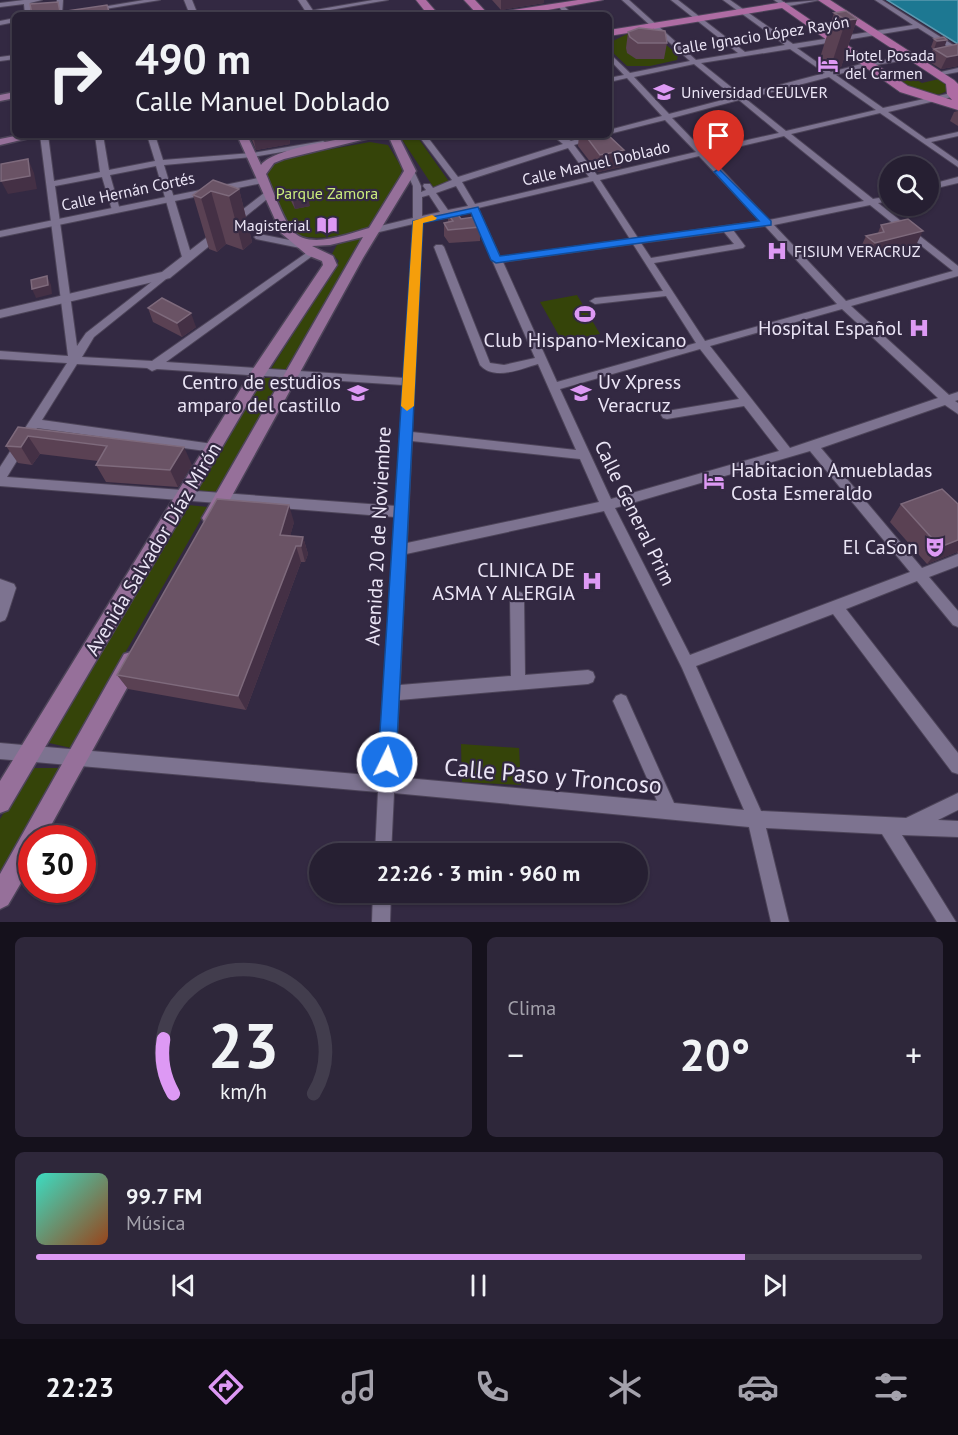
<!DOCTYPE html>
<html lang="es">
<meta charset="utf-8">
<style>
:root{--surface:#261f32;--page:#2e273a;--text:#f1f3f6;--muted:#a4a2ac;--line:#423d4d;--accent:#dd99f4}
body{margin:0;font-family:"PT Sans",sans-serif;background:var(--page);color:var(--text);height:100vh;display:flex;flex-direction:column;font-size:22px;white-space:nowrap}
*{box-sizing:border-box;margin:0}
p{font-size:20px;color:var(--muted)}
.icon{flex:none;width:33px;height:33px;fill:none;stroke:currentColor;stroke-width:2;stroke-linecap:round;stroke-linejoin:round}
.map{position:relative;height:922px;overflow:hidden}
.details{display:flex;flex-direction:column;gap:15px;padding:15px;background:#15111c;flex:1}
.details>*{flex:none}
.hud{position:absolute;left:12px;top:12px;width:600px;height:126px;border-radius:9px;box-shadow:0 2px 4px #0004,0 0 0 2px var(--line);background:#261f32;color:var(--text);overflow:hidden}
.controls{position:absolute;left:879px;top:156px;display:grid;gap:12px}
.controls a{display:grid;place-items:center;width:60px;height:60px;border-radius:50%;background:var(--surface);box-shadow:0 2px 4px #0004,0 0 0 2px var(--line);font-size:30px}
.speed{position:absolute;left:18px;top:825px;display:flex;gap:12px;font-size:30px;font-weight:700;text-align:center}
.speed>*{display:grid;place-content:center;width:78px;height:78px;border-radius:50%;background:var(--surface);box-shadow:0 2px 4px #0004,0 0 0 2px var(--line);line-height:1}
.speed .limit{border:9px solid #d22;background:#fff;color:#111}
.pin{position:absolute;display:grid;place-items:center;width:51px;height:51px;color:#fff;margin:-62px -26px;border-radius:50% 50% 50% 0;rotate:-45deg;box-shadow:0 0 6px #0007}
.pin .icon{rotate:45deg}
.me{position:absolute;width:66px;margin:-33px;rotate:4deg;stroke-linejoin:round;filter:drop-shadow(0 0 4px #0008)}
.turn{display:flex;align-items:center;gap:21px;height:126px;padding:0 24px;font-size:27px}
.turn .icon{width:78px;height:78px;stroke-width:2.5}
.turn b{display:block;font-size:42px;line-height:51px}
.big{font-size:45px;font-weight:700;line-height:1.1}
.details .tile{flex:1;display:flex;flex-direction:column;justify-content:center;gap:9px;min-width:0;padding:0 21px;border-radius:9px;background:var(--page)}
.details .dial{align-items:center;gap:0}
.dial svg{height:156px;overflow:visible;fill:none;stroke:var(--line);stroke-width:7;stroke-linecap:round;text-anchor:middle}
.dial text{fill:var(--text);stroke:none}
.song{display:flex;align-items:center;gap:18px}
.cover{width:72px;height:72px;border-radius:9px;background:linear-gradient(135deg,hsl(170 70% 55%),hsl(20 70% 35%))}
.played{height:6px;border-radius:3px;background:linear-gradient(90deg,var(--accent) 80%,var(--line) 80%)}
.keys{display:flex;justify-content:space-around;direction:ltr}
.heat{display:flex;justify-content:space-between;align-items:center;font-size:33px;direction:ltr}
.details .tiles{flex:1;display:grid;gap:15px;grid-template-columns:1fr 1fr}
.tile:last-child{grid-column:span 2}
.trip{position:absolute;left:309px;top:843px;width:339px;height:60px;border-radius:30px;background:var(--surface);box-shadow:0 2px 4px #0004,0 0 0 2px var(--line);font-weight:700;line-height:60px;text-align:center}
.tab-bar{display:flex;height:96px;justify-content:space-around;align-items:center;background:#0f0c14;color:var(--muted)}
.tab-bar .icon{width:42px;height:42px}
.tab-bar .selected{color:var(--accent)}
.tab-bar b{font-size:27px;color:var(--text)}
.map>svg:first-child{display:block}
</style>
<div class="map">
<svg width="958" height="922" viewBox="0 0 958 922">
<rect width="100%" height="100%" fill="#332942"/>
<g fill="#354409">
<polygon points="631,32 656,36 678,55 677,60 650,66 627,66 609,49 609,43"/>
<path d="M913,78L922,83L939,79L947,84L948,90C932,102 912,89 897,81Z"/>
<polygon points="416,135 450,183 434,188 401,138"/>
<path d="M370,142L388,145L402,168C401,181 380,221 368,227C354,235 309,243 295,233C285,225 273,187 267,174L274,163L282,158Z"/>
<polygon points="364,237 286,370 271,369 339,261 332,254 338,243"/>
<polygon points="577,295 600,334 562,341 540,302"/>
<polygon points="282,377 216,492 193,490 264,378"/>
<polygon points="188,505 208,507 71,748 45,742"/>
<polygon points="461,744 519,748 521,785 462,782"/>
<polygon points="31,768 59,768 0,873 0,819"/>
</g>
<polygon fill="#1d7892" stroke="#5b99b0" stroke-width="1.5" points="887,0 958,0 958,44"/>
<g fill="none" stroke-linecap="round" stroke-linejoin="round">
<g stroke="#4d4459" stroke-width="2">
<g id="minor">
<polygon points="24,0 42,0 30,3 31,15 25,15 24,4 0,7 0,3"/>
<polygon points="57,0 63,0 62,15 57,14"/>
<polygon points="144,0 160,0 93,11 90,9"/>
<polygon points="373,0 388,0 301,15 286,15"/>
<path d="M622,0H629L696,60L738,53L671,0H678L745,52L785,45L723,0H730L793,44L913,25L875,0H882L958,48V53L956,52L918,28L797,48L831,72L869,62L948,51L949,52L946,54L869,66L836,75L883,108L956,92V96L888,112L926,139L958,132V136L931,142L958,161V167L880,113L791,134L873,199L890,196V201L878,203L958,266V276L851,306L949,395L958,392V400L955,401L958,403V414L945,405L821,448L922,568L958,554V566L929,577L958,611V627L953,625L917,581L846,609L958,753V774L952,772L833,614L696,666L761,811L906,818L958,793V810L938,820L958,821V837L902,835L956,922H937L882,834L766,828L789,922H771L749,827L394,793L391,854H375L378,792L0,759V743L379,776L395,517L0,486V467L67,363L0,359V351L68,356L40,135H48L54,181L100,172L95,135H103L109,170L155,161L147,135H155L163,160L252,153L323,141L327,143L323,145L252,157L164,165L192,257L187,260L182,257L156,166L110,175L120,210L116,213L112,210L102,177L55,186L77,346L86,333L163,273H169L171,275L94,337L82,357L152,361L312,249L317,252L315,254L166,362L404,378L413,224L375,233L370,230L372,228L413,218V186L406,171L407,169L414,171L421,186V192L426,190L423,186L424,184H430L433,188L452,180L418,135H426L458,177L563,144L552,135H561L571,141L592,135H604L574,145L597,175L696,152L665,120L609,134V130L662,116L627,78L609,82V78L624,75L609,59V53L630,73L690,61ZM790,49L825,73L741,95L701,63ZM694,64L734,97L669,114L634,77ZM829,77L876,110L786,131L746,99ZM739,100L779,133L703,150L672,118ZM784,136L864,201L769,220L707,154ZM568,148L589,177L475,204L462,182ZM699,156L760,221L638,238L600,180ZM593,181L630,239L500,257L478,208ZM456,186L468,206L448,210L436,193ZM429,195L440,212L422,216V197ZM870,205L953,271L846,301L774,225ZM470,210L535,358L504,365L490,363L444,247L442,245H436L434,247L480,365C494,381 521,369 538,364L576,450L412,432L422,222L444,217L447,218L451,215ZM765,226L837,304L705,341L654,263L743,248L745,246L733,230ZM724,232L734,244L651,258L641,243ZM633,244L663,291L595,298L590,301L595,304L666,296L696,343L557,382L503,262ZM842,309L938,398L790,448L710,346ZM700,349L739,399L667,411L663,412L661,415L663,418L667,419L744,406L779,451L611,499L560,389ZM77,364L147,368L152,371L157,369L403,385L396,506L7,477L37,428L213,452L217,451L219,448L217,445L213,444L42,420ZM412,441L580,459L599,502L407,543ZM810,451L910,572L690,655L615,508ZM604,511L682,668L744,810L674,803L626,696L621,694L616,696L613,701L657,801L395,777L399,700L588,684L593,682L595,677L593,672L588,670L525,675L524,597L522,593L517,591L512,593L510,597L511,676L400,685L406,554Z"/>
<polygon points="774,0 781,0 785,3 820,0 784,7"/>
<polygon points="561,4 563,5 573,15 566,15 558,6"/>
<polygon points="15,18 15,22 0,25 0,21"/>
<polygon points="15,55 15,59 0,61 0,57"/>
<polygon points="958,68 958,72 936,76 932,74"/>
<polygon points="958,177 958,183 928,190 928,185"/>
<polygon points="259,234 305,243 310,246 305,249 256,239 254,237"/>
<polygon points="0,579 14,584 16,588 7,616 5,620 0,622"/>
<polygon points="373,892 391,892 390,922 372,922"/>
</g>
</g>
<g stroke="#4d4459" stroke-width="2">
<g id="tertiary">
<polygon points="184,0 192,0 198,15 190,15"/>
<polygon points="298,0 306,0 316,15 308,15"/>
<polygon points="263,177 267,178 267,182 0,237 0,231"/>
<polygon points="268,190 273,193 272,195 170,278 0,318 0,310 162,272"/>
</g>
</g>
<g stroke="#4d4459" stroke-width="3">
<g id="secondary">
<polygon points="15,92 15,98 0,101 0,95"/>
<polygon points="20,135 42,135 0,145 0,139"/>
<path d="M237,135H247L261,165C274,147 359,135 382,135L284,159L274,163L266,174C273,190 282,217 292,230C308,251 350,233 369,228L404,171L388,135H398L416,171L363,258L217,523L211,525L205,523L202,518L205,513L363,237L330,245L312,246L333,256L337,265L264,376L8,810L0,813V781L253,369L323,265L322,261L307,255L281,233Z"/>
<polygon points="131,652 138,654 141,661 138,668 44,838 32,838 32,864 8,905 0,909 0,874 124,654"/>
</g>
</g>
<g stroke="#4d4459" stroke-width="2">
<g id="primary">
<polygon points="416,0 426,0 439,15 428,15"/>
<polygon points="464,0 475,0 489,15 478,15"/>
<polygon points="578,0 603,0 520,15 495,15 500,12"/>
<polygon points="818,0 830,0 954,80 958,84 958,110 900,92 782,8 609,36 609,30 784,2 908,86 952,100 947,94 946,84"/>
</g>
</g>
<use href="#minor" fill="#7d7390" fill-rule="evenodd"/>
<use href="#tertiary" fill="#7d7390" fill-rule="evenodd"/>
<use href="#secondary" fill="#96709a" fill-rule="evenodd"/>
<use href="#primary" fill="#ae6ca3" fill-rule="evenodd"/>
</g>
<g fill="#5a4153">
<polygon points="492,0 544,0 544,3 501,10"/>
<polygon points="834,13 857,19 841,67 830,69 819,61"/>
<polygon points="628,32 667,43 664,59 636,59 627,53 626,48"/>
<polygon points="934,39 944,47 958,44 958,66 941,69 928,61 933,49 931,47"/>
<polygon points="958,111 958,126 950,121 954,112"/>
<polygon points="250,135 289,135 290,144 256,150"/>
<polygon points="579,135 608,135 621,167 598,172 578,146"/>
<polygon points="213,180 239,189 252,242 243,250 226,244 217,252 209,249 193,195"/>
<polygon points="290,193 310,206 295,209 291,201"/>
<polygon points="448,214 480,227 480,241 449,243 444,236 444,223 448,222"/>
<polygon points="881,225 916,245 869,257 860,249 866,236 878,233"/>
<polygon points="148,308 196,327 182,337 153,322"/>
<polygon points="18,427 192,465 178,487 106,482 96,465 98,461 40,454 32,465 18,463 6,446"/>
<polygon points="901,504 958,504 958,554 957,552 927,564 890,522"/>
<polygon points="294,522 290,536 303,537 308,554 305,562 301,562 246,710 128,689 117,675"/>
</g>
<g fill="#443045">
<polygon points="501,0 544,0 544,3 501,10"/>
<polygon points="857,19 841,67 830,69 846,20"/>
<polygon points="947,40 944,48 934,49 937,41"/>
<polygon points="958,55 958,66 941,69 947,57"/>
<polygon points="253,135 289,135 290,144 256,150"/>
<polygon points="323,135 350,135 323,139"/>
<polygon points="624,150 621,167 598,172 600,155"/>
<polygon points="28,159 34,173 37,189 8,194 1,181"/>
<polygon points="239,189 252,242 243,250 229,196"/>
<polygon points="211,191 226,244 217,252 201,198"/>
<polygon points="308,197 310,206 295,209 293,200"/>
<polygon points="923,231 916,245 869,257 875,243"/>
<polygon points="47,276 51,285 52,294 36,298 32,289"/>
<polygon points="191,313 196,327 182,337 177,323"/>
<polygon points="28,436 40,454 32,465 21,447"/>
<polygon points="184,447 192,465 178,487 170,470"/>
<polygon points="289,505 294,522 286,551 280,535"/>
<polygon points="303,537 308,554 305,562 301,546"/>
<polygon points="958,540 958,551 957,552 927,564 940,547"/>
<polygon points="296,546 301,562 246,710 238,696"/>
</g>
<g fill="#6a5365" stroke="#7e6a7c" stroke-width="1.5">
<polygon points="58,2 60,12 107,5 110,15 32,15 30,4"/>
<polygon points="438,11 441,15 414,15"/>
<polygon points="846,11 857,19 846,20 834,13"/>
<polygon points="639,28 665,31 667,43 638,43 630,37 628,32"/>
<polygon points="944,37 947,40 937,41 934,39"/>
<polygon points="958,44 958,55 947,57 934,49"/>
<polygon points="585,135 608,135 624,150 600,155"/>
<polygon points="28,159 30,176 1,181 1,164"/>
<polygon points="213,180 239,189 229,196 211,191 201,198 193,195"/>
<polygon points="304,190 308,197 293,200 290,193"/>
<polygon points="456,212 461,219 474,217 480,227 448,230 444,223 453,221 448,214"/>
<polygon points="908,219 923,231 875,243 866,236 884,232 881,225"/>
<polygon points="47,276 48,285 32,289 31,280"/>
<polygon points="162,298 191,313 177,323 148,308"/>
<polygon points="18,427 184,447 170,470 96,465 107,446 28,436 21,447 6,446"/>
<polygon points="942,489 958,504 958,540 940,547 901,504"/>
<polygon points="217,499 289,505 280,535 303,537 301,546 296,546 238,696 117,675"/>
</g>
<polygon fill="#1a73e8" stroke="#114b97" stroke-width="1.5" points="719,169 771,221 771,225 496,263 491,260 471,213 423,223 396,762 393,769 387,771 380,769 378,762 413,221 478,207 500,256 759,221 716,174 714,172"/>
<polygon fill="#f59e0b" points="432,215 437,218 435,220 423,223 414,406 407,411 401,406 413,221"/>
<defs>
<g id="hotel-bare" transform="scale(1.62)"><path d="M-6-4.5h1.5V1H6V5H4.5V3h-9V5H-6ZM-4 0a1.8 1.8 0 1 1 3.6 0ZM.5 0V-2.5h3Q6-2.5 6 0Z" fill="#dd99f4" stroke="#332942" stroke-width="2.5" paint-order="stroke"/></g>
<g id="university-bare" transform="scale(1.62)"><path d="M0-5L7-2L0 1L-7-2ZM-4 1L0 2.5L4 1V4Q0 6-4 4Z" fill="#dd99f4" stroke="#332942" stroke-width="2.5" paint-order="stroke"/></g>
<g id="library-bare" transform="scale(1.62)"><path d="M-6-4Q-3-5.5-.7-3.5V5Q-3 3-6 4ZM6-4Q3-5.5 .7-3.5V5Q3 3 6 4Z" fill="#dd99f4" stroke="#332942" stroke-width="2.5" paint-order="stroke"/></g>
<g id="hospital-bare" transform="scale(1.62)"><path d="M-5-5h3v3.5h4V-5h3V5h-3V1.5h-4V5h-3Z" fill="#dd99f4" stroke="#332942" stroke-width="2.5" paint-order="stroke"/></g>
<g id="stadium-bare" transform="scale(1.62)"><path d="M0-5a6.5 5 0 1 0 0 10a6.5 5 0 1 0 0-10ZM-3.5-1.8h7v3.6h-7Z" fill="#dd99f4" stroke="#332942" stroke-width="2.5" paint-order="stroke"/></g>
<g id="theatre-bare" transform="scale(1.62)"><path d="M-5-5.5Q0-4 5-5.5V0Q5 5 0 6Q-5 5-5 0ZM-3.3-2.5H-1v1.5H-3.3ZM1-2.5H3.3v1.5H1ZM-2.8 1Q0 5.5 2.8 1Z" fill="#dd99f4" stroke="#332942" stroke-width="2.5" paint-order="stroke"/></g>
</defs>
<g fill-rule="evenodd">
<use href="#hotel-bare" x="828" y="64"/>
<use href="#university-bare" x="664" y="92"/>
<use href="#library-bare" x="327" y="225"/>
<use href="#hospital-bare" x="777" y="251"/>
<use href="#stadium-bare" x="585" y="314"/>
<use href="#hospital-bare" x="919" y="328"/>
<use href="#university-bare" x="358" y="393"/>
<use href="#university-bare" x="581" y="393"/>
<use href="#hotel-bare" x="714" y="481"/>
<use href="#theatre-bare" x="935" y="547"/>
<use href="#hospital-bare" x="592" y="581"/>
</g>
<g text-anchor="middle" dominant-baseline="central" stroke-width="4.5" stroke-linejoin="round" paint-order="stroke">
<g font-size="16" fill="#ebe5f6" stroke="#332942">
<text transform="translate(761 35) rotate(-9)">Calle Ignacio López Rayón</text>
<text transform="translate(596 163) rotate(-13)">Calle Manuel Doblado</text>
<text transform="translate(128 191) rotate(-12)">Calle Hernán Cortés</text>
</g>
<g font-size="16" fill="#ebe5f6" stroke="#332942" text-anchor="start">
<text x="845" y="55">Hotel Posada<tspan x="845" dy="18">del Carmen</tspan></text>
<text x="681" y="92">Universidad CEULVER</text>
<text x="310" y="225" text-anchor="end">Magisterial</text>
<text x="794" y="251">FISIUM VERACRUZ</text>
</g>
<g font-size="16" fill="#caec7d" stroke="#332942">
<text x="327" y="193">Parque Zamora</text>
</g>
<g font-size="20" fill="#ebe5f6" stroke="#332942" text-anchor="end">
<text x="902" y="328">Hospital Español</text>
<text x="585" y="340" text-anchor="middle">Club Hispano-Mexicano</text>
<text x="341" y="382">Centro de estudios<tspan x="341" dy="23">amparo del castillo</tspan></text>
<text x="598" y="382" text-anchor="start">Uv Xpress<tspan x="598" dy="23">Veracruz</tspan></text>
<text x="731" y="470" text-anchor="start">Habitacion Amuebladas<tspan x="731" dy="23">Costa Esmeraldo</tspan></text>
<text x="918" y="547">El CaSon</text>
<text x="575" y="570">CLINICA DE<tspan x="575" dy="23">ASMA Y ALERGIA</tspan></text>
</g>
<g font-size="20" fill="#ebe5f6" stroke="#332942">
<text transform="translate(635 513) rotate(64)">Calle General Prim</text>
<text transform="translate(378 536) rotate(-87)">Avenida 20 de Noviembre</text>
<text transform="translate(153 549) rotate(-59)">Avenida Salvador Díaz Mirón</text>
</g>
<g font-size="24" fill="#ebe5f6" stroke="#332942">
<text transform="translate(553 776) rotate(5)">Calle Paso y Troncoso</text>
</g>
</g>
</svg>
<div class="controls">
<a><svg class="icon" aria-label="search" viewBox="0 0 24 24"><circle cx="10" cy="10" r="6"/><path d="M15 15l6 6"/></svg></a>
</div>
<div class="speed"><div class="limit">30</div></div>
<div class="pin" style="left:719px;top:172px;background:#d93025"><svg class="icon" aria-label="arrive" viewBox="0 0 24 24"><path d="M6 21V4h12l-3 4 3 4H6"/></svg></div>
<svg class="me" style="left:387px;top:762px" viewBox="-20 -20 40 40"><circle r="17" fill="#1a73e8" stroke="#fff" stroke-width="3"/><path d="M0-11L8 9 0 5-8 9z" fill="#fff"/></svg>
<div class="trip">22:26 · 3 min · 960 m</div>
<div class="hud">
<div class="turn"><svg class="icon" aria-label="right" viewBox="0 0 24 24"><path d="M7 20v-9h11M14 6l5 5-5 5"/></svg><div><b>490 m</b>Calle Manuel Doblado</div></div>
</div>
</div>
<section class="details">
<div class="tiles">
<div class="tile dial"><svg viewBox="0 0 100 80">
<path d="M14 69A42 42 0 1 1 86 69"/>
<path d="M14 69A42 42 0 0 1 9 41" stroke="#dd99f4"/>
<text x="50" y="56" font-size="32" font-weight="700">23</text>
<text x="50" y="72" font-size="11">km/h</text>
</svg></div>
<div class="tile"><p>Clima</p>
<div class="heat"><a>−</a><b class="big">20°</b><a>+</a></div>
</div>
<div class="tile">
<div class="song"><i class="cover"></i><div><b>99.7 FM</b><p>Música</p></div></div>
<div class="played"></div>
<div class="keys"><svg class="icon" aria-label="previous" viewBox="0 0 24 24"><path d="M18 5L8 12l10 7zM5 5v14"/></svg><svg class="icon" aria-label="pause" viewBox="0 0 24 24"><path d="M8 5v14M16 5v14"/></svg><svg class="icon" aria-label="next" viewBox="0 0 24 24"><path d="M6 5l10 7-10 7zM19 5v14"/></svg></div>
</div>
</div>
</section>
<nav class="tab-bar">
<b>22:23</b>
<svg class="icon selected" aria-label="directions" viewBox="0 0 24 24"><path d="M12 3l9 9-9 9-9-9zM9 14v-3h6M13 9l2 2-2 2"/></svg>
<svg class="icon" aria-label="music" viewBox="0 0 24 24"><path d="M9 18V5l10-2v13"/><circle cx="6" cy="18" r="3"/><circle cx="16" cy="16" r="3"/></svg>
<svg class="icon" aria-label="phone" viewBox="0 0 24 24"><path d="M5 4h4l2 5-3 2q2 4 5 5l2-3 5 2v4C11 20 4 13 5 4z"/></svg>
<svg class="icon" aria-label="climate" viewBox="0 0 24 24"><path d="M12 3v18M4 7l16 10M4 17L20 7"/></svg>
<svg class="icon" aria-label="car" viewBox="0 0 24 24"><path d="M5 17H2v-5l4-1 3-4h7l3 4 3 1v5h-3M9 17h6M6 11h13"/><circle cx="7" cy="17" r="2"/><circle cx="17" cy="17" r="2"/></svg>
<svg class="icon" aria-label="filters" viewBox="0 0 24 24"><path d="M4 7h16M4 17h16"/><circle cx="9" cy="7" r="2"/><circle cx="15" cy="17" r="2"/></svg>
</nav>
